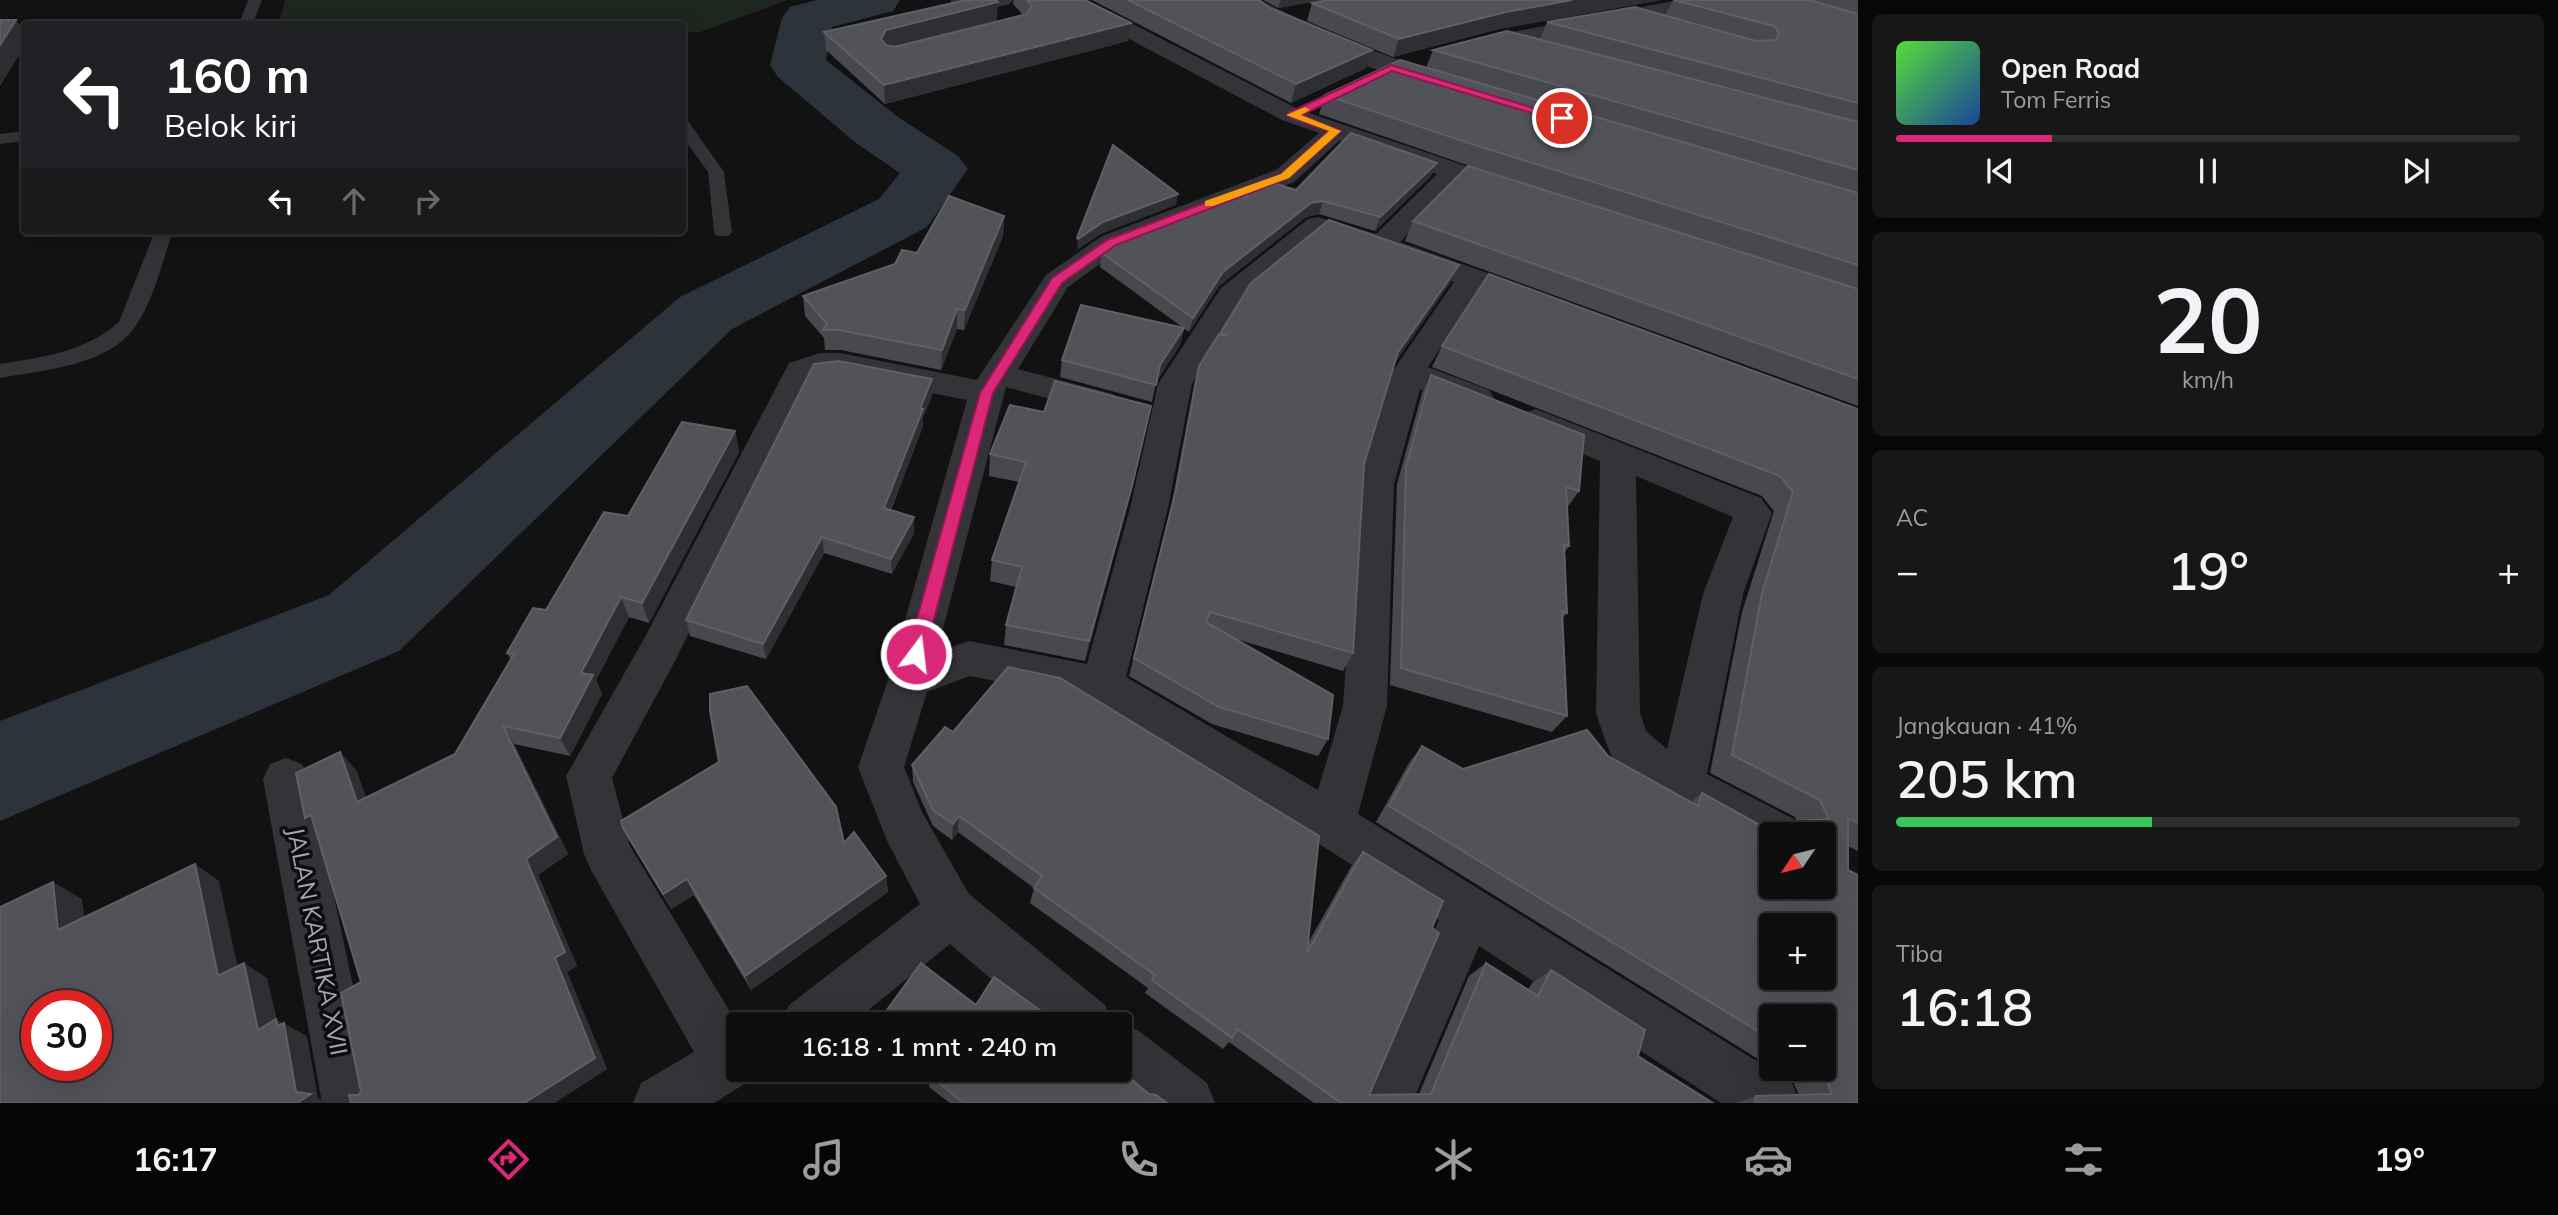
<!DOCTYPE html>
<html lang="id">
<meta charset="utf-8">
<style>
:root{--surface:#0e0e0e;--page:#171717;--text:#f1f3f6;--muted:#9b9c9e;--line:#2e2e2e;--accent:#db2777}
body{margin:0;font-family:Mulish,sans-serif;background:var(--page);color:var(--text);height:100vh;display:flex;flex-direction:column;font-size:26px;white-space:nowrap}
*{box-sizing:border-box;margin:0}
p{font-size:23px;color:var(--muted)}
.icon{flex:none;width:38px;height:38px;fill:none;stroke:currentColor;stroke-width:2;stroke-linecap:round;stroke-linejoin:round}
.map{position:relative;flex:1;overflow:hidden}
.drawer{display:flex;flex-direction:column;gap:14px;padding:14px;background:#080808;width:700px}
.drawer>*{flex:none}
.banner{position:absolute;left:21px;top:21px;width:665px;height:214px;border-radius:7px;box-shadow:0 7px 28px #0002,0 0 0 2px var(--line);background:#202124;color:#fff;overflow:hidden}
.needle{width:46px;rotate:235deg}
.controls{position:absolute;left:1759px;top:822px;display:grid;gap:14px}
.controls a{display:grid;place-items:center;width:77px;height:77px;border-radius:7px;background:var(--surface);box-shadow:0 7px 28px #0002,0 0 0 2px var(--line);font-size:35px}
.speed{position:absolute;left:21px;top:990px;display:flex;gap:14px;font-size:35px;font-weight:700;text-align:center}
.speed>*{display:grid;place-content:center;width:91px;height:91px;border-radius:50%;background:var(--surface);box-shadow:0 7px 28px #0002,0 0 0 2px var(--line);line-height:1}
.speed .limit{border:10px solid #d22;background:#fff;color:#111}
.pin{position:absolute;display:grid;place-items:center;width:60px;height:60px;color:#fff;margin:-30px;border:4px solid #fff;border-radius:50%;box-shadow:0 2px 7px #0007}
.me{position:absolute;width:77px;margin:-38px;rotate:15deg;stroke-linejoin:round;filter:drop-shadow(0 0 5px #0008)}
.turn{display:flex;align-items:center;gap:24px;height:147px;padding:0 28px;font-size:32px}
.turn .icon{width:91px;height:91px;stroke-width:2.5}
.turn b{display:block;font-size:49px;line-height:60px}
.lanes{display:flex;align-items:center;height:66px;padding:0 28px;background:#0003;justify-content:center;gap:35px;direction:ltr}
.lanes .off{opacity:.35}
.big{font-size:52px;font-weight:600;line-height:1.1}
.drawer .widget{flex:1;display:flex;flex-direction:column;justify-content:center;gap:10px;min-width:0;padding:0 24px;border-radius:10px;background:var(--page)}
.drawer .dial{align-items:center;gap:0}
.dial b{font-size:91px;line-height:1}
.song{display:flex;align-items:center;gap:21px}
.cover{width:84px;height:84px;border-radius:10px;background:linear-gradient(135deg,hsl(110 70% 55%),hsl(220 70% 35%))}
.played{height:7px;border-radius:4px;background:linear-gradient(90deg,var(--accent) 25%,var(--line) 25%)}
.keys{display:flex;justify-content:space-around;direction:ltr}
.heat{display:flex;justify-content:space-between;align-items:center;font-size:38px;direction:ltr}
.charge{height:10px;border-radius:5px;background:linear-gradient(90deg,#34c759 41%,var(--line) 0)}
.trip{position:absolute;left:726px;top:1012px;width:406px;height:70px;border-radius:7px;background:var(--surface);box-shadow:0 7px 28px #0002,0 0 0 2px var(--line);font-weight:600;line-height:70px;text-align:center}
.dock{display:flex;height:112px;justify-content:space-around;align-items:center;background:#060606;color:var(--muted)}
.dock .icon{width:49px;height:49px}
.dock .on{color:var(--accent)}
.dock b{font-size:32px;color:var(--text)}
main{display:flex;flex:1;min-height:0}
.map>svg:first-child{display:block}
</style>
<main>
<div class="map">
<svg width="1858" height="1103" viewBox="0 0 1858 1103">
<rect width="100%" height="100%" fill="#121213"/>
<polygon fill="#1e2620" points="285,0 788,0 700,32 683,32 682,24 279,24"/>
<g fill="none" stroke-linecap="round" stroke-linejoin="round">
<polygon fill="#2c333b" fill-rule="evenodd" points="817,0 900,0 893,11 832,27 826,60 898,117 958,156 968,169 927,227 732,329 399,651 0,821 0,721 329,595 680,297 879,199 900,173 856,143 778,77 770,65 782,18 790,7"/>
<g fill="#333338" fill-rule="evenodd">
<polygon points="248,0 262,0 253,24 239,24"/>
<polygon points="682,119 688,121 724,172 732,232 729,236 717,236 714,232 708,172 682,136"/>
<polygon points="24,131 24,141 0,144 0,134"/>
<path d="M155,231H173C162,262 154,300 135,327C108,366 43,370 0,378V364C43,357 85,352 119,322Z"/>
</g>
<g fill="#333338" fill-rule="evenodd">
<polygon points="974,0 1013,0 1010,4 947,18 940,16 936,12 940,8"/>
<path d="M1060,0H1086L1300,110L1520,184L1523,190L1520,196L1510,198L1459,182L1400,242L1544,293L1548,300L1544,307L1533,309L1479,291L1428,367L1489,390L1494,398L1489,406L1477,409L1420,389L1394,484L1387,706L1358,814L1792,1083L1800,1103H1721L1479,946L1412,1103H1356L1439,920L1093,701L970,676L927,692L904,767L922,812L969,894L1105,1005L1113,1024H1044L950,944L851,1024H781L789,1005L920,904L887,841L858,767L888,680L967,400L840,375H823L814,378L675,661L612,778L630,846L738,1025V1069H760L757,1076L714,1103H633L641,1083L694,1052L591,870L584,854L566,776L645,637L789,363L820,353H840L977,380L1046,275L1102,236L1276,170L1319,133L1282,120L1063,4ZM1340,140L1437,174L1376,234L1318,217L1308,219L1221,288L1158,384L1130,508L1087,664L969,641L937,652L1006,387L1101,413L1113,410L1118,402L1113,394L1018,369L1068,287L1122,248L1294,182ZM1322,236L1454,282L1392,372L1358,484L1343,706L1318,790L1126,677L1168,508L1192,384L1244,300Z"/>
<path d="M1233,0H1259L1346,41L1445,76L1449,81L1445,86L1437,88C1366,70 1299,39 1236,4Z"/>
<polygon points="1678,0 1720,0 1717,4 1710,6 1471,54 1463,52 1460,47 1463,42 1471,40"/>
<path d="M1536,409L1761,498L1772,513L1743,594L1707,774L1794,819L1801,835H1771V855L1644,787L1612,757L1606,743L1596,713L1600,461L1524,429L1519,421L1524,413ZM1636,476L1733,517L1703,594L1667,749L1646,731L1640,713Z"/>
<polygon points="286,758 302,764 309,779 378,1103 322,1103 263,779 270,764"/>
<polygon points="1120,1023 1139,1031 1207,1083 1215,1103 1143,1103 1101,1069 1120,1069 1120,1024 1118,1024"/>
</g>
</g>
<g fill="#48494e" fill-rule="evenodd">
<polygon points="1014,0 1085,0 1128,41 885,104 826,50 824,32 997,20 893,47 895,47 1023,15 1013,4"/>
<polygon points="1092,0 1259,0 1270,8 1372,50 1366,68 1291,103"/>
<polygon points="1263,0 1322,0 1278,8"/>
<polygon points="1328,0 1661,0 1499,29 1393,57 1307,21 1312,3"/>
<polygon points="1673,0 1858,0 1858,406 1405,241 1413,221 1573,199 1464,164 1319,114 1325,95 1426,68 1433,50 1540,39 1547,22 1665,15"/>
<polygon points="1437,163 1431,176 1375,231 1319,214 1306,217 1219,286 1189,332 1100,267 1102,253 1220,205 1245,198 1296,190"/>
<polygon points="1004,216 1003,236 964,330 957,329 941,370 841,350 825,350 824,338 805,316 803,296 895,264"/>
<polygon points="1459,265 1450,283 1394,364 1364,464 1353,653 1343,671 1236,639 1328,739 1318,756 1212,724 1129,676 1171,508 1194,385 1199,366 1221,332"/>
<polygon points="1184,328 1180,345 1156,382 1152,402 1060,377 1062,360"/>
<path d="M1442,346L1858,409V851L1848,846L1858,1103H1736L1756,1096L1799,1095L1793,1081L1775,1069H1824L1771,1017V1067L1376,822L1409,763L1422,746L1463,769L1608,756L1691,802L1702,793L1778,835L1797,822L1795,817L1710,773L1742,612L1774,511L1762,496L1432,367ZM1771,835H1824L1771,887Z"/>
<polygon points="1431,375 1579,491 1567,508 1569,546 1565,552 1567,613 1562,619 1567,716 1552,732 1390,685 1397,484 1422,393"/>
<polygon points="932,396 923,417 923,426 891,510 914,533 892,574 824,553 766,659 690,636 686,620"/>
<polygon points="1010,405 1127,507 1085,661 1004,645 1006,625 1016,587 990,581 992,560 1019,482 989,476 990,454"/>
<polygon points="735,431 739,452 649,623 629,617 596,680 602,694 570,756 514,744 568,854 538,875 577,966 567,972 607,1069 554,1103 351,1103 361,1092 361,982 314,825 305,818 356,770 366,798 455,754 511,660 507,653 628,516"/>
<polygon points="953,732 1307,945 1351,867 1363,852 1432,928 1369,1095 1419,1094 1469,976 1486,963 1528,990 1532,983 1551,970 1638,1056 1713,1103 1314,1103 1229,1042 1223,1049 1145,993 1148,988 1030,903 1034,888 958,832 952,840 933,826 913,782 912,765"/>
<polygon points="719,762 844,843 886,876 888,892 751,990 694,895 671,909 623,828"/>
<polygon points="923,1069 1119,1069 1149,1094 1166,1103 950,1103 929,1087 930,1075"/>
</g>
<g fill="#2e2f32">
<polygon points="951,0 963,0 951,3"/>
<polygon points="1281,0 1322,0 1278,8"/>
<polygon points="1572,0 1661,0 1499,29 1393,57 1399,39 1506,12"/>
<polygon points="998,2 997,20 886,48 881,39 886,30"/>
<polygon points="16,20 24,32 24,47 0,86 0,45"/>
<polygon points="1131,23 1128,41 885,104 884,85"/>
<polygon points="1372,50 1366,68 1291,103 1296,84"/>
<polygon points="1437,163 1431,176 1375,231 1380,217"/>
<polygon points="1178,194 1176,205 1101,234 1077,250 1078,239 1103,222"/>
<polygon points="1323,201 1319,214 1306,217 1219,286 1189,332 1193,318 1223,272 1311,203"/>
<polygon points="1004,216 1003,236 964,330 965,310"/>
<polygon points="1459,265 1450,283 1389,371 1398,352"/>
<polygon points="957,309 957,329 941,370 942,350"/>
<polygon points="1184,328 1180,345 1156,383 1160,365"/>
<polygon points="932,379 932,396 923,417 923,426 885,524 884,508"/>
<polygon points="1151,406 1127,507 1085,661 1089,641"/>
<polygon points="735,431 739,452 649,623 642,603"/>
<polygon points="914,517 914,533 892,574 891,559"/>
<polygon points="822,537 824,553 766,659 763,644"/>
<polygon points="621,597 629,617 596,680 602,694 570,756 560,738 581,673"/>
<polygon points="503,726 514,744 568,854 538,875 577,966 567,972 607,1069 554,1103 524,1103 555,958 526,859"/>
<polygon points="340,752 356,770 373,820 357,802"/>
<polygon points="311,815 324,835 305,818"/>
<polygon points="959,816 958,832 952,840 953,824"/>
<polygon points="195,864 219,881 243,991 218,976"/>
<polygon points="886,876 888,892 751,990 745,976"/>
<polygon points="687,879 694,895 671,909 663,894"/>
<polygon points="53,882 82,899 88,946 58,930"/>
<polygon points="244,963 267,978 277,1020 307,1036 318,1098 329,1103 297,1103 296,1092 258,1030"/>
</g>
<g fill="#525359" stroke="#5f6067" stroke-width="2" fill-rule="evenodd">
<polygon points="966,0 996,0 998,2 886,30 881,39 886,45 895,47 1027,14 1032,6 1027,0 1085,0 1131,23 884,85 824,32"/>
<polygon points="1128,0 1259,0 1270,8 1372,50 1296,84"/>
<polygon points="1328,0 1572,0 1506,12 1399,39 1312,3"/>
<polygon points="1674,0 1809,0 1858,14 1858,103 1547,22 1635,7 1756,41 1776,40 1779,33 1774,26"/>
<polygon points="0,20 16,20 0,45"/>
<polygon points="1507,31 1858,122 1858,170 1433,50"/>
<polygon points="1400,60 1858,193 1858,265 1472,144 1325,95"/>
<polygon points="1351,133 1437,163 1380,217 1323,201 1311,203 1223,272 1193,318 1102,253 1126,237 1215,203 1220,205 1223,200 1236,195 1245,198 1254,188 1270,182 1296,190"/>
<polygon points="1113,145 1178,194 1103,222 1078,239 1077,238"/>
<polygon points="1468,166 1858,289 1858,379 1413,221"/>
<polygon points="949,196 1004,216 965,310 957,309 942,350 839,330 823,330 827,324 803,296 895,264 902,250 917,253"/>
<polygon points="1329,220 1459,265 1398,352 1364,464 1353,653 1210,612 1206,622 1333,695 1328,739 1219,707 1134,658 1176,490 1199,366 1219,334 1227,336 1221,332 1251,283"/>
<path d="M1489,274L1858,409V823L1848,818V870L1858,875V1103H1755L1756,1096L1832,1094L1823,1070L1821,1069H1824V1017H1771V1039L1389,806L1422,746L1463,769L1587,730L1608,756L1698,806L1702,793L1778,835H1771V887H1824V835H1798V821L1829,819L1820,800L1732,755L1762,593L1793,492L1780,476L1442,346ZM1771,926H1824V978H1771Z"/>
<polygon points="1081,305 1184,328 1160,365 1156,385 1062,360"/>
<polygon points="838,361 932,379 920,409 923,409 884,508 914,517 891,559 822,537 763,644 686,620 814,364"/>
<polygon points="1431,375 1584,435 1579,491 1566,487 1569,546 1564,545 1567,613 1562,611 1567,716 1401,668 1406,467"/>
<polygon points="1055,381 1151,406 1132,486 1089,641 1006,625 1022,567 992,560 1026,462 990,454 1010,405 1044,412"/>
<polygon points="682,422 735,431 642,603 621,597 581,673 593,675 560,738 503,726 557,837 526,859 565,952 555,958 595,1058 524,1103 351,1103 349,1095 358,1095 361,1092 341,993 361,982 311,815 305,818 296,773 340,752 357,802 455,754 514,654 507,653 533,608 546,610 604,512 628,516"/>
<polygon points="1008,667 1060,678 1319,836 1307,953 1363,852 1443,901 1432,928 1439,933 1369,1095 1431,1094 1486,963 1538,996 1551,970 1645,1030 1638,1056 1713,1103 1341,1103 1237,1029 1232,1038 1152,980 1155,975 1034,888 1042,876 959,816 953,824 933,810 912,765 945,727 953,732"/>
<polygon points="747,686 836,807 844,843 854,832 886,876 745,976 687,879 663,894 623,828 621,821 719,762 710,711 710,694"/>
<path d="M195,864L218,976L244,963L258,1030L276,1019L278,1026L284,1023L296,1092L311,1094L297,1103H0V907L53,882L58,930ZM37,1006H96V1066H37Z"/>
<polygon points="921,963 976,1005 994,977 1059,1024 882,1024 879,1021"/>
<polygon points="933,1069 1119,1069 1149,1094 1156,1095 1167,1103 964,1103 929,1075"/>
</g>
<polygon fill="#db2777" stroke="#8e194d" stroke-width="2" points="1391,65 1567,118 1558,121 1392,71 1302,115 1341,131 1289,178 1116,245 1062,283 993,393 925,654 922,659 916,662 910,659 907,654 980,393 1052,278 1107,240 1281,174 1329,131 1288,117 1288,113"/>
<polygon fill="#f59e0b" points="1305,107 1310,110 1301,115 1341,131 1289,178 1213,206 1205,206 1205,201 1281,174 1329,131 1286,115"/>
<g text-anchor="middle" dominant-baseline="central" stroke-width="7" stroke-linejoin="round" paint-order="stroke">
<g font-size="24" fill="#a4a7b3" stroke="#0d0d0e">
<text transform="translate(318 941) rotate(79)">JALAN KARTIKA XVII</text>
</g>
</g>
</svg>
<div class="controls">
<a><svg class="needle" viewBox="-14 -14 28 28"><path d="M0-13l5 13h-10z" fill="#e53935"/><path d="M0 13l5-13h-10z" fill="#9b9c9e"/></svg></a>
<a>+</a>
<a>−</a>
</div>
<div class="speed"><div class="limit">30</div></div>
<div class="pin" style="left:1562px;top:118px;background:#d93025"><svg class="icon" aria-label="arrive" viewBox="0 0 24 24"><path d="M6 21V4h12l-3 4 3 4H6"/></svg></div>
<svg class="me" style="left:916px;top:654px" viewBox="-20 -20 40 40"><circle r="17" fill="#db2777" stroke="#fff" stroke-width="3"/><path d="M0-11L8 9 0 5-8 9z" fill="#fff"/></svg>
<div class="trip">16:18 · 1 mnt · 240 m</div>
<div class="banner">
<div class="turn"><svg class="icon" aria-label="left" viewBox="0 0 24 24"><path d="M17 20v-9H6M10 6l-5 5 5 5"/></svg><div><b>160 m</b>Belok kiri</div></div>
<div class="lanes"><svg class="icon" aria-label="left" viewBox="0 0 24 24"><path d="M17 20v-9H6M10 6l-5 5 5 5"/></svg><svg class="icon off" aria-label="ahead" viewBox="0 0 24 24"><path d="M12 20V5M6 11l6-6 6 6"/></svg><svg class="icon off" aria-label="right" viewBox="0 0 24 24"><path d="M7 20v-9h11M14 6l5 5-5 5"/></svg></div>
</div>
</div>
<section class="drawer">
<div class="widget">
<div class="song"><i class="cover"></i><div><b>Open Road</b><p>Tom Ferris</p></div></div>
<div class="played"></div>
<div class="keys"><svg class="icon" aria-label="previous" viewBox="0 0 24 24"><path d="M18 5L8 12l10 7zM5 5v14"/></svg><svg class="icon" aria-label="pause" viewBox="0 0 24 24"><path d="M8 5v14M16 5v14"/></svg><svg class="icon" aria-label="next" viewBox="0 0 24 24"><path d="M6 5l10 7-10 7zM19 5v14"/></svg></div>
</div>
<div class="widget dial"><b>20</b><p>km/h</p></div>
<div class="widget"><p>AC</p>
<div class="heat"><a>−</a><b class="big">19°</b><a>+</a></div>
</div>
<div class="widget"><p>Jangkauan · 41%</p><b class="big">205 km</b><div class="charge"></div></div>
<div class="widget"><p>Tiba</p><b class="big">16:18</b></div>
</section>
</main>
<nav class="dock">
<b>16:17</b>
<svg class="icon on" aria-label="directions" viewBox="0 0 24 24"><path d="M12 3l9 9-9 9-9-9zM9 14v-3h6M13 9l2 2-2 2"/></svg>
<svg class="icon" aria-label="music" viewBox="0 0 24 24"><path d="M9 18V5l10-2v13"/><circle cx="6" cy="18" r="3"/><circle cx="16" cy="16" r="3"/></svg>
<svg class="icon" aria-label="phone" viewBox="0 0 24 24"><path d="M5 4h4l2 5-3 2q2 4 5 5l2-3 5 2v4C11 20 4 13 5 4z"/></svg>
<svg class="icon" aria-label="climate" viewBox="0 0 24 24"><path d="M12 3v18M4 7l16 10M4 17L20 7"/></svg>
<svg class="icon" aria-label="car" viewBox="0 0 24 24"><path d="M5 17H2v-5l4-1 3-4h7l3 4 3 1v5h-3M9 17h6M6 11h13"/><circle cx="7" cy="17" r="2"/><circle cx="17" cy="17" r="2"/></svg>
<svg class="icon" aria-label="filters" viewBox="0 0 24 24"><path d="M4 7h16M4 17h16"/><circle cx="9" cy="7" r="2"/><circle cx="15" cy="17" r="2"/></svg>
<b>19°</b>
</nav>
